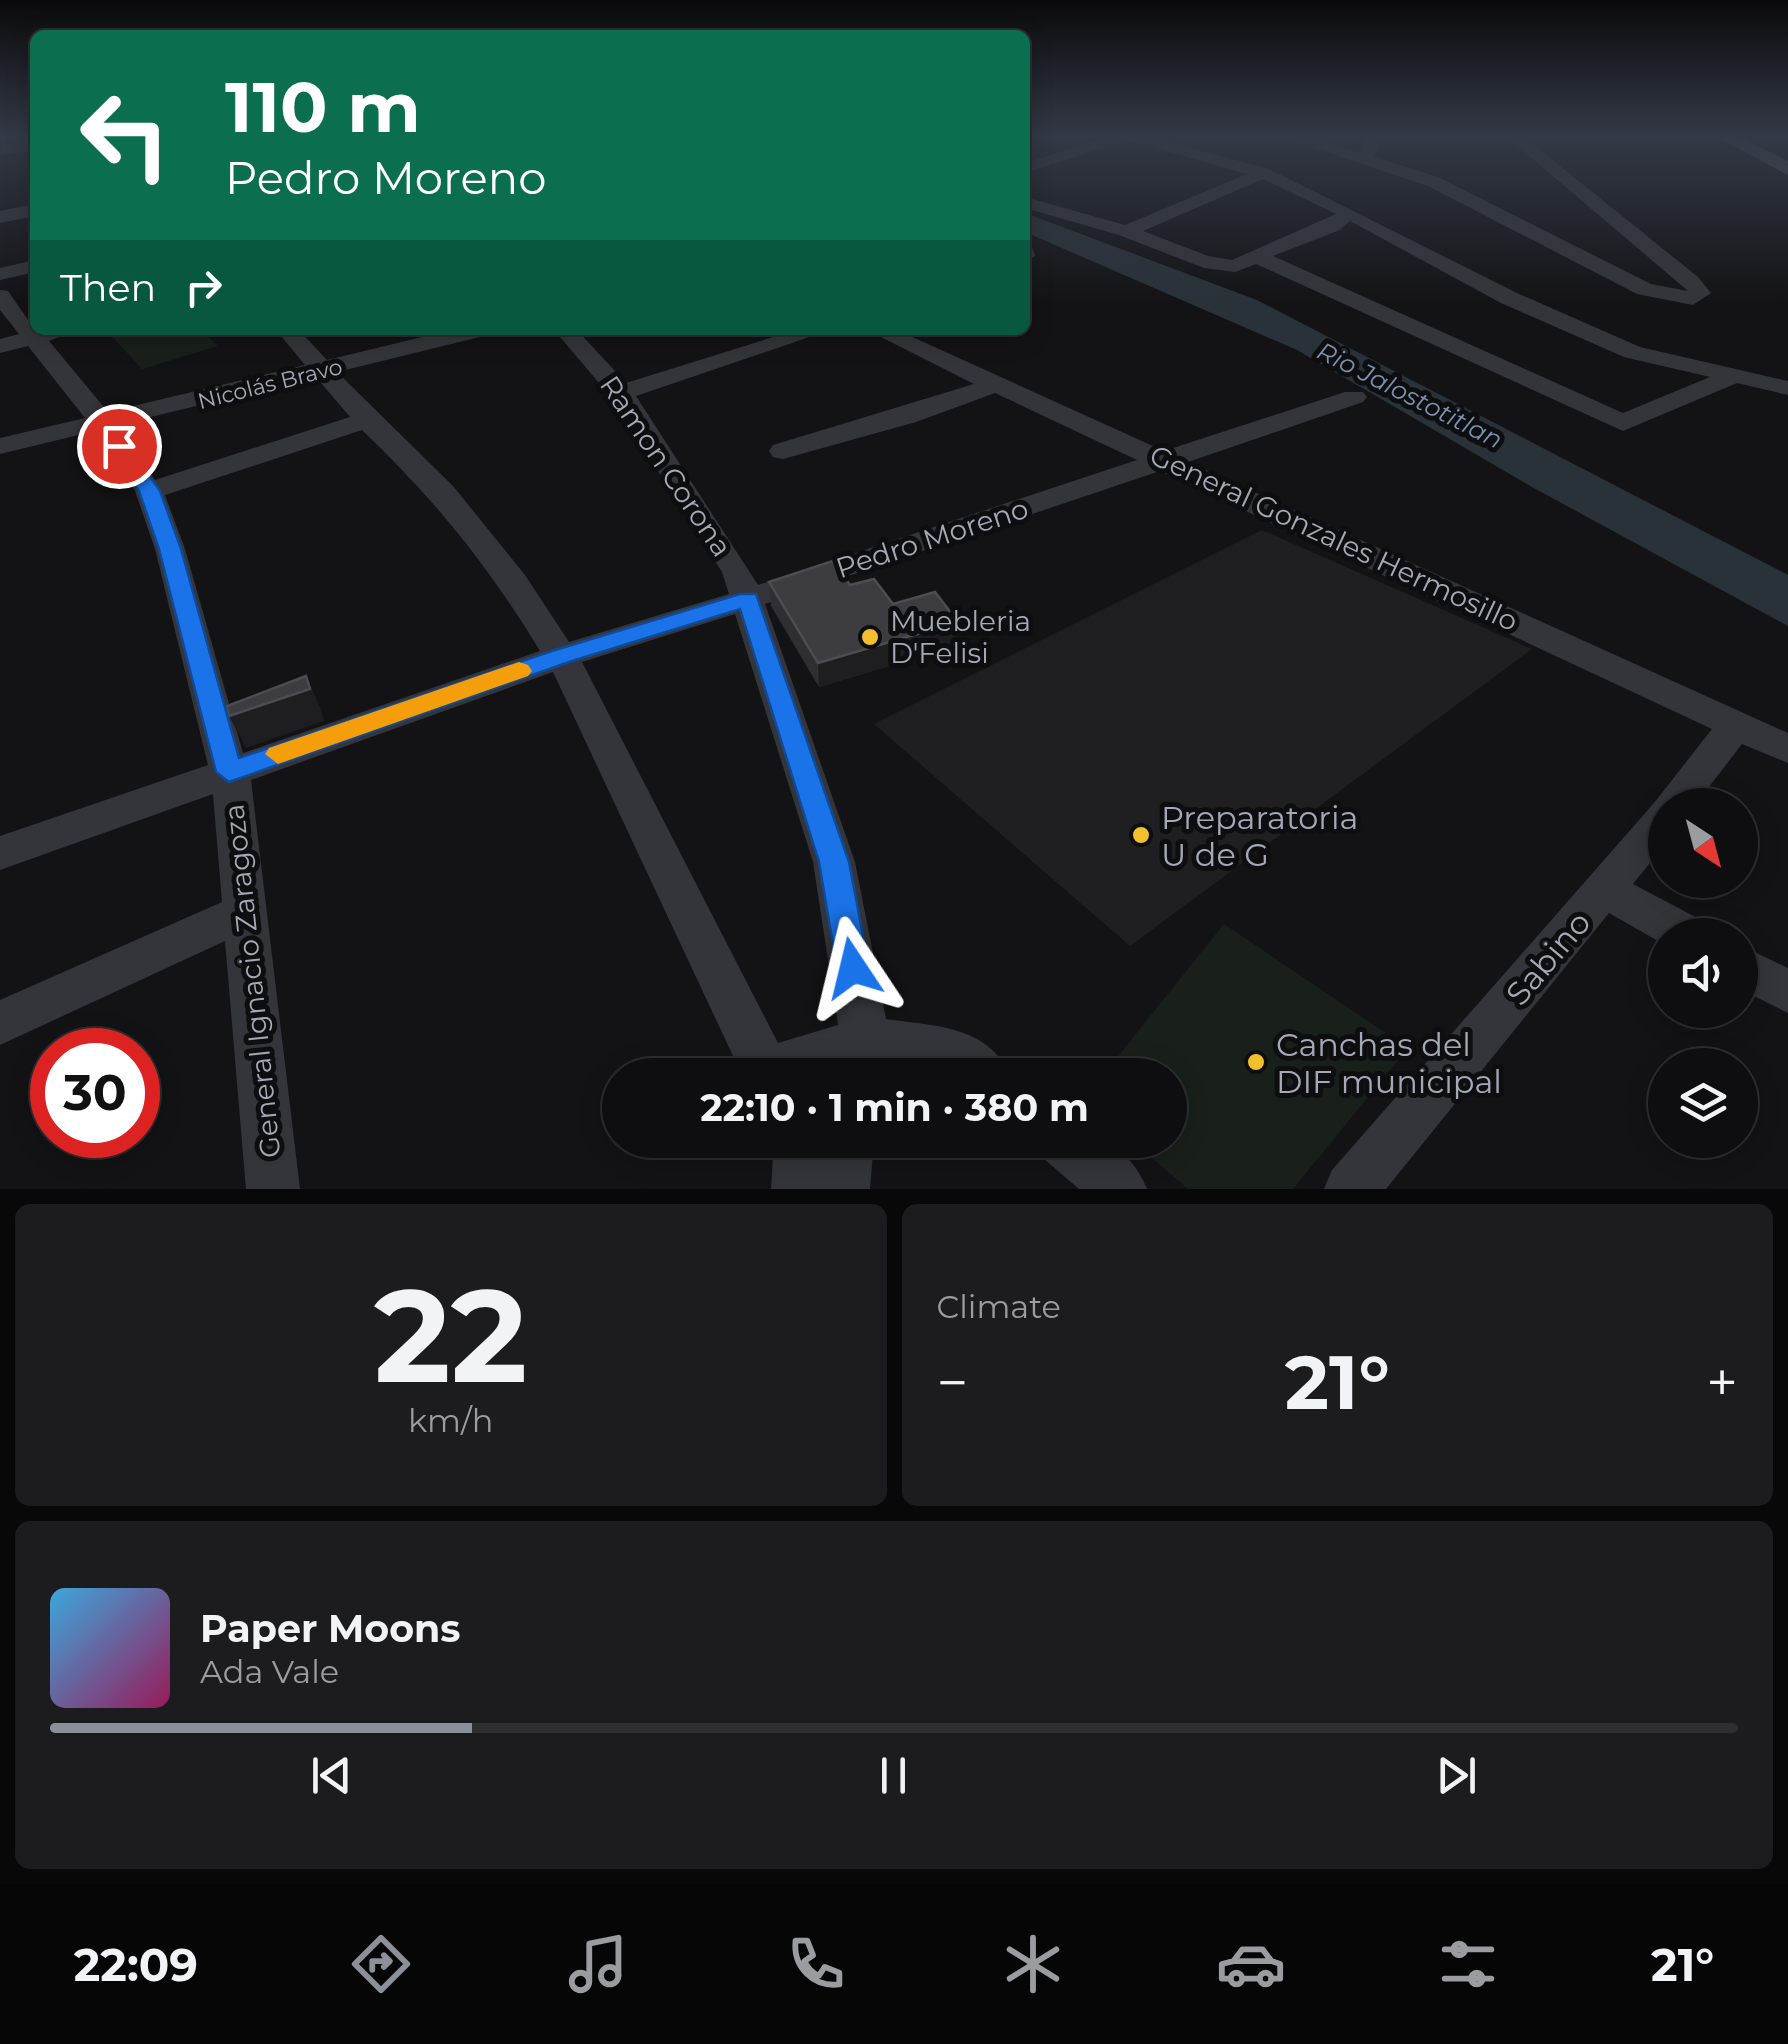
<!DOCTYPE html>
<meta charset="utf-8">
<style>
:root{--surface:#0e0e10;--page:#1c1c1e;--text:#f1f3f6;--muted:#9b9c9f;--line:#2e2e30;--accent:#8c9099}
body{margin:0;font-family:Montserrat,sans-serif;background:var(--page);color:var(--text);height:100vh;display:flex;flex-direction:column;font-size:38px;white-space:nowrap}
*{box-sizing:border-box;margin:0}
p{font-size:32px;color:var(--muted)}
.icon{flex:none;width:55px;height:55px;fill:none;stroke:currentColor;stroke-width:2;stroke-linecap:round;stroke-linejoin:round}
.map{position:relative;height:1189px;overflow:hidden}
.sheet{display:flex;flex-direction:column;gap:15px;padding:15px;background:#080809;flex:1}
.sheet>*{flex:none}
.banner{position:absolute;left:30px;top:30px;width:1000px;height:305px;border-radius:15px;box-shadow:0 5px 25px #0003,0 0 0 2px var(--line);background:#0b6e4f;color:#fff;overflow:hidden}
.needle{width:65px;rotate:144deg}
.buttons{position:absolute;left:1648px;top:788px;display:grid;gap:20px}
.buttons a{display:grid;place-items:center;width:110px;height:110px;border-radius:50%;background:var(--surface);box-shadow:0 5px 25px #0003,0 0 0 2px var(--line);font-size:50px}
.speed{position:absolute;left:30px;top:1028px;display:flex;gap:20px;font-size:50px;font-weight:700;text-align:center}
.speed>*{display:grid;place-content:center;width:130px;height:130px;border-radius:50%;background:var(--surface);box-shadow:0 5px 25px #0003,0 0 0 2px var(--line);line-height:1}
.speed .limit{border:15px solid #d22;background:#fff;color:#111}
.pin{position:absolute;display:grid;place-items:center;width:85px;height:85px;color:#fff;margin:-42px;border:5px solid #fff;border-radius:50%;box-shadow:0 2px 10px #0007}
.me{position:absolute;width:110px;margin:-55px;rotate:350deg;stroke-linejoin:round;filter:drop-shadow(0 0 8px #0008)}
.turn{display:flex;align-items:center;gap:35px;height:210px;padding:0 30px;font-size:45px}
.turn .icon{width:130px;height:130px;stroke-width:2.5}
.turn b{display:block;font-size:70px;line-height:85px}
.then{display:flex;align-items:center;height:95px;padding:0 30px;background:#0003;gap:20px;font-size:38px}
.big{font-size:75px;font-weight:700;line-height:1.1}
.sheet .tile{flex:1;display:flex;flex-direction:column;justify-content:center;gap:15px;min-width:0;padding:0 35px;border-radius:15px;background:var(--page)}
.sheet .dial{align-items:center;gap:0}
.dial b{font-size:130px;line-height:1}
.song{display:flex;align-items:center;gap:30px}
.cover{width:120px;height:120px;border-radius:15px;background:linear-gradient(135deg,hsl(200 70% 55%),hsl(330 70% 35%))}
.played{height:10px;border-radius:5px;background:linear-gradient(90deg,var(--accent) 25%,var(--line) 25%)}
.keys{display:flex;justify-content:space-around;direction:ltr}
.heat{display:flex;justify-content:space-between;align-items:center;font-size:55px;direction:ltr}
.sheet .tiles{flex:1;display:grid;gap:15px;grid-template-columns:1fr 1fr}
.tile:last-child{grid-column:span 2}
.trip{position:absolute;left:602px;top:1058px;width:585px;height:100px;border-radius:50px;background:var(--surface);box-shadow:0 5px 25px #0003,0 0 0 2px var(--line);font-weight:700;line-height:100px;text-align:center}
.tabs{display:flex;height:160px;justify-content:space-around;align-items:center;background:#060606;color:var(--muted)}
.tabs .icon{width:70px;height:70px}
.tabs .current{color:var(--accent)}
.tabs b{font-size:45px;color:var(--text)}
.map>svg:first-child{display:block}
</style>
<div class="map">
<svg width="1788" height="1189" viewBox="0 0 1788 1189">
<rect width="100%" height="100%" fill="#131315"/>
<polygon fill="#1f1f22" points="1262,530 1532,649 1130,946 874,724"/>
<g fill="#19201b">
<polygon points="106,330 201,330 218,346 142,369"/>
<polygon points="1224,924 1408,1048 1293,1189 1188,1189 1131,1140 1170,1140 1170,1075 1103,1075"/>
</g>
<polygon fill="#293139" points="1025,213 1257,300 1788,575 1788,626 1532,487 1297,350 1025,232"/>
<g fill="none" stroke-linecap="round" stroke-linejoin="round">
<g fill="#34353a" fill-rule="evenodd">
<path d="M1107,137H1149L1269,169L1517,293L1640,347L1788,381V395L1737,383L1623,431L1256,264L1235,272L1204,268L1119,235L1025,208V197L1125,225L1247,174L1127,140L1025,173V163ZM1263,179L1336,214L1232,260L1208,256L1143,231ZM1350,221L1501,303L1624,357L1710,377L1623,413L1273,256L1340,230Z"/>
<polygon points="1282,137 1306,137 1359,152 1365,139 1377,139 1380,147 1373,156 1440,178 1651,284 1688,291 1507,137 1524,137 1698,277 1711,293 1693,305 1637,294 1428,186"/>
<polygon points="35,139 35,149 0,156 0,146"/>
<polygon points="35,204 35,216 0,223 0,211"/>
<polygon points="1025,245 1032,247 1035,256 1025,262"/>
<polygon points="35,260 35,272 0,280 0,268"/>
<path d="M0,290L8,291L35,330H77L49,341L108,412L305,365L276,330H299L327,360L451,330H491L488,335L337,372L453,486L525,575L569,642L729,594L722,572L611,397L554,330H577L626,383L796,330H830L636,396L758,585L1137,460L995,393L916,422L783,459L773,457L769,451L773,445L974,384L867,330H897L1164,451L1345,392H1363L1367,397L1363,402L1188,462L1788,733V763L1742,744L1695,805H1665V844L1633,884L1703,921L1710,935H1665V945L1609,913L1386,1189H1324L1332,1170L1654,803L1712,729L1160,471L765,604L855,862L886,1019C933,1026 988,1025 1010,1075H948L886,1065L884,1075H742L553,672L251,780L300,1189H246L225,941L0,1045V1000L222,902L213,794L0,870V836L208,765L155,549L135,491L95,431L0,454V438L85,418L28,346L0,353V339L19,334L0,310ZM316,377L350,417L155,480L118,425ZM362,430C436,501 487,564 540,651L243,753L185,549L165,495ZM735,614L813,862L838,1025L778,1043L582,662Z"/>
<polygon points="1740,945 1788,968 1788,1013 1740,989"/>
<polygon points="774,1140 874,1140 870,1189 771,1189"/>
<path d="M1036,1140C1087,1140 1124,1133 1147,1189H1079L1043,1158Z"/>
</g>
<polygon fill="#505159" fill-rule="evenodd" points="1717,137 1741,137 1788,161 1788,175"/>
</g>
<polygon fill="#2f2f33" points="769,582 893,604 958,622 957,646 819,687 771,606"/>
<g fill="#1e1e21">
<polygon points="958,622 957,646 819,687 818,663"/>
<polygon points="306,676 320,707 324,721 246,748 229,716"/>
</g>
<g fill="#3c3c41" stroke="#4c4d53" stroke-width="2.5">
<polygon points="833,561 850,585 874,579 893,604 935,592 958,622 818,663 769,582"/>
<polygon points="306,676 310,689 229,716 227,706"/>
</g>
<linearGradient id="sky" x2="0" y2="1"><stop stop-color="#0a0a0c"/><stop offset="0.45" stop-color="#333946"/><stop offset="1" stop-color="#333946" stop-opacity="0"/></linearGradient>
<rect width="1788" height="303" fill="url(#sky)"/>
<polygon fill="#1a73e8" stroke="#114b97" stroke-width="2.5" points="119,441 126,442 160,491 181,549 239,758 552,651 740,594 756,594 849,862 869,968 864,978 853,982 841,978 837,968 819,862 740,609 569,662 229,782 216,772 159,549 139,491 110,446"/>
<polygon fill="#f59e0b" points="519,662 528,665 532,671 528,676 278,764 265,754 269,748"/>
<g fill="#f2c02e" stroke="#0e0e10" stroke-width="4">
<circle cx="870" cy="637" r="10"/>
<circle cx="1141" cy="835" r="10"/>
<circle cx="1256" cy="1062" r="10"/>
</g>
<g text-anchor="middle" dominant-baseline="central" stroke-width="10" stroke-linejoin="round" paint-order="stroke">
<g font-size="22" fill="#a5a8b5" stroke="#0e0e10">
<text transform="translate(270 384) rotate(-14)">Nicolás Bravo</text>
</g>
<g font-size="25" font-style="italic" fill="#7b93b1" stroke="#0e0e10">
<text transform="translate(1410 395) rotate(27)">Rio Jalostotitlan</text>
</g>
<g font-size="28" fill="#a5a8b5" stroke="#0e0e10">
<text transform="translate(666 466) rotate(56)">Ramon Corona</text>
<text transform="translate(932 538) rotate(-18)">Pedro Moreno</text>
<text transform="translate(1334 538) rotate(25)">General Gonzales Hermosillo</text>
<text transform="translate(252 981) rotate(-96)">General Ignacio Zaragoza</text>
</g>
<g font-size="28" fill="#a5a8b5" stroke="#0e0e10" text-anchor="start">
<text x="890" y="621">Muebleria<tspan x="890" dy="32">D'Felisi</tspan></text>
</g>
<g font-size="32" fill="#a5a8b5" stroke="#0e0e10" text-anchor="start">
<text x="1161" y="817">Preparatoria<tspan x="1161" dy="37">U de G</tspan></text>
<text x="1276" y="1044">Canchas del<tspan x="1276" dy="37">DIF municipal</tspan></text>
</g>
<g font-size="32" fill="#a5a8b5" stroke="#0e0e10">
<text transform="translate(1548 958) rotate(-50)">Sabino</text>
</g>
</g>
</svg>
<div class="buttons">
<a><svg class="needle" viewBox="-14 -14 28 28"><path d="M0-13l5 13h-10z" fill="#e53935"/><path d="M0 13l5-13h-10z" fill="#9b9c9f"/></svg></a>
<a><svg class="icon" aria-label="sound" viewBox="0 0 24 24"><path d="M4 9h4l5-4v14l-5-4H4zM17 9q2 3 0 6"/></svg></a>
<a><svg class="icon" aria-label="layers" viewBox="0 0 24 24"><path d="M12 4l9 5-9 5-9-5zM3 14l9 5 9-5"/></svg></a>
</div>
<div class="speed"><div class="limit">30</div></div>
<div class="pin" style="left:119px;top:446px;background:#d93025"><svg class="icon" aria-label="arrive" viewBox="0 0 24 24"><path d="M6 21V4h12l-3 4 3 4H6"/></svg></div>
<svg class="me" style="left:853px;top:968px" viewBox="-20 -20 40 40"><path d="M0-17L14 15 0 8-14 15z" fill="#1a73e8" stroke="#fff" stroke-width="4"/></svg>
<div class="trip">22:10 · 1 min · 380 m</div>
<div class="banner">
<div class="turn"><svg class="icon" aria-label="left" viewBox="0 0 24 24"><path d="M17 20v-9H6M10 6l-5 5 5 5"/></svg><div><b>110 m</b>Pedro Moreno</div></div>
<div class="then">Then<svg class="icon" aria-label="right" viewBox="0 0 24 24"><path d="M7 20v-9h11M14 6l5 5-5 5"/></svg></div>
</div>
</div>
<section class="sheet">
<div class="tiles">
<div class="tile dial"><b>22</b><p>km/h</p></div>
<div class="tile"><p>Climate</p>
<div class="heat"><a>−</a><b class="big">21°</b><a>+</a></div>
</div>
<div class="tile">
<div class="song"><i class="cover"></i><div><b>Paper Moons</b><p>Ada Vale</p></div></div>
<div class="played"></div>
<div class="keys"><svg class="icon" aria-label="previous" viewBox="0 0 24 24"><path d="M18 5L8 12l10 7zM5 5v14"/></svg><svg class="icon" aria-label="pause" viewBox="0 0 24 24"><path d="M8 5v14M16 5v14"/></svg><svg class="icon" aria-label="next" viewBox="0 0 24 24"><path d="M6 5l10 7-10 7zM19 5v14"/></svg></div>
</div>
</div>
</section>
<nav class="tabs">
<b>22:09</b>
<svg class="icon current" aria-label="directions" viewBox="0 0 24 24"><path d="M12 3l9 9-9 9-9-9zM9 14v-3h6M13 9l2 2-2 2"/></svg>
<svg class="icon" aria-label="music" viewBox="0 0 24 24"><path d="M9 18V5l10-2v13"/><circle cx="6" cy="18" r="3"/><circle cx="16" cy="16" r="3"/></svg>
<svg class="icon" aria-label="phone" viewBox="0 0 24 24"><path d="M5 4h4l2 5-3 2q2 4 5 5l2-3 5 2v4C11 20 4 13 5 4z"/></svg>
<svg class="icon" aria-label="climate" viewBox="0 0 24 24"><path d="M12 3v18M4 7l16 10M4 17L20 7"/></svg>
<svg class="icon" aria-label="car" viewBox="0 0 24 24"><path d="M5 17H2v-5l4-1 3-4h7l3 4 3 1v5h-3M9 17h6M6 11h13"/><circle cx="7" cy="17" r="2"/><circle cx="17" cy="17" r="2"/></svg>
<svg class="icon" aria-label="filters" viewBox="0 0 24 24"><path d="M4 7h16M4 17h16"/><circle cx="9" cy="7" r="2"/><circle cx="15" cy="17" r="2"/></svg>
<b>21°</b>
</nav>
